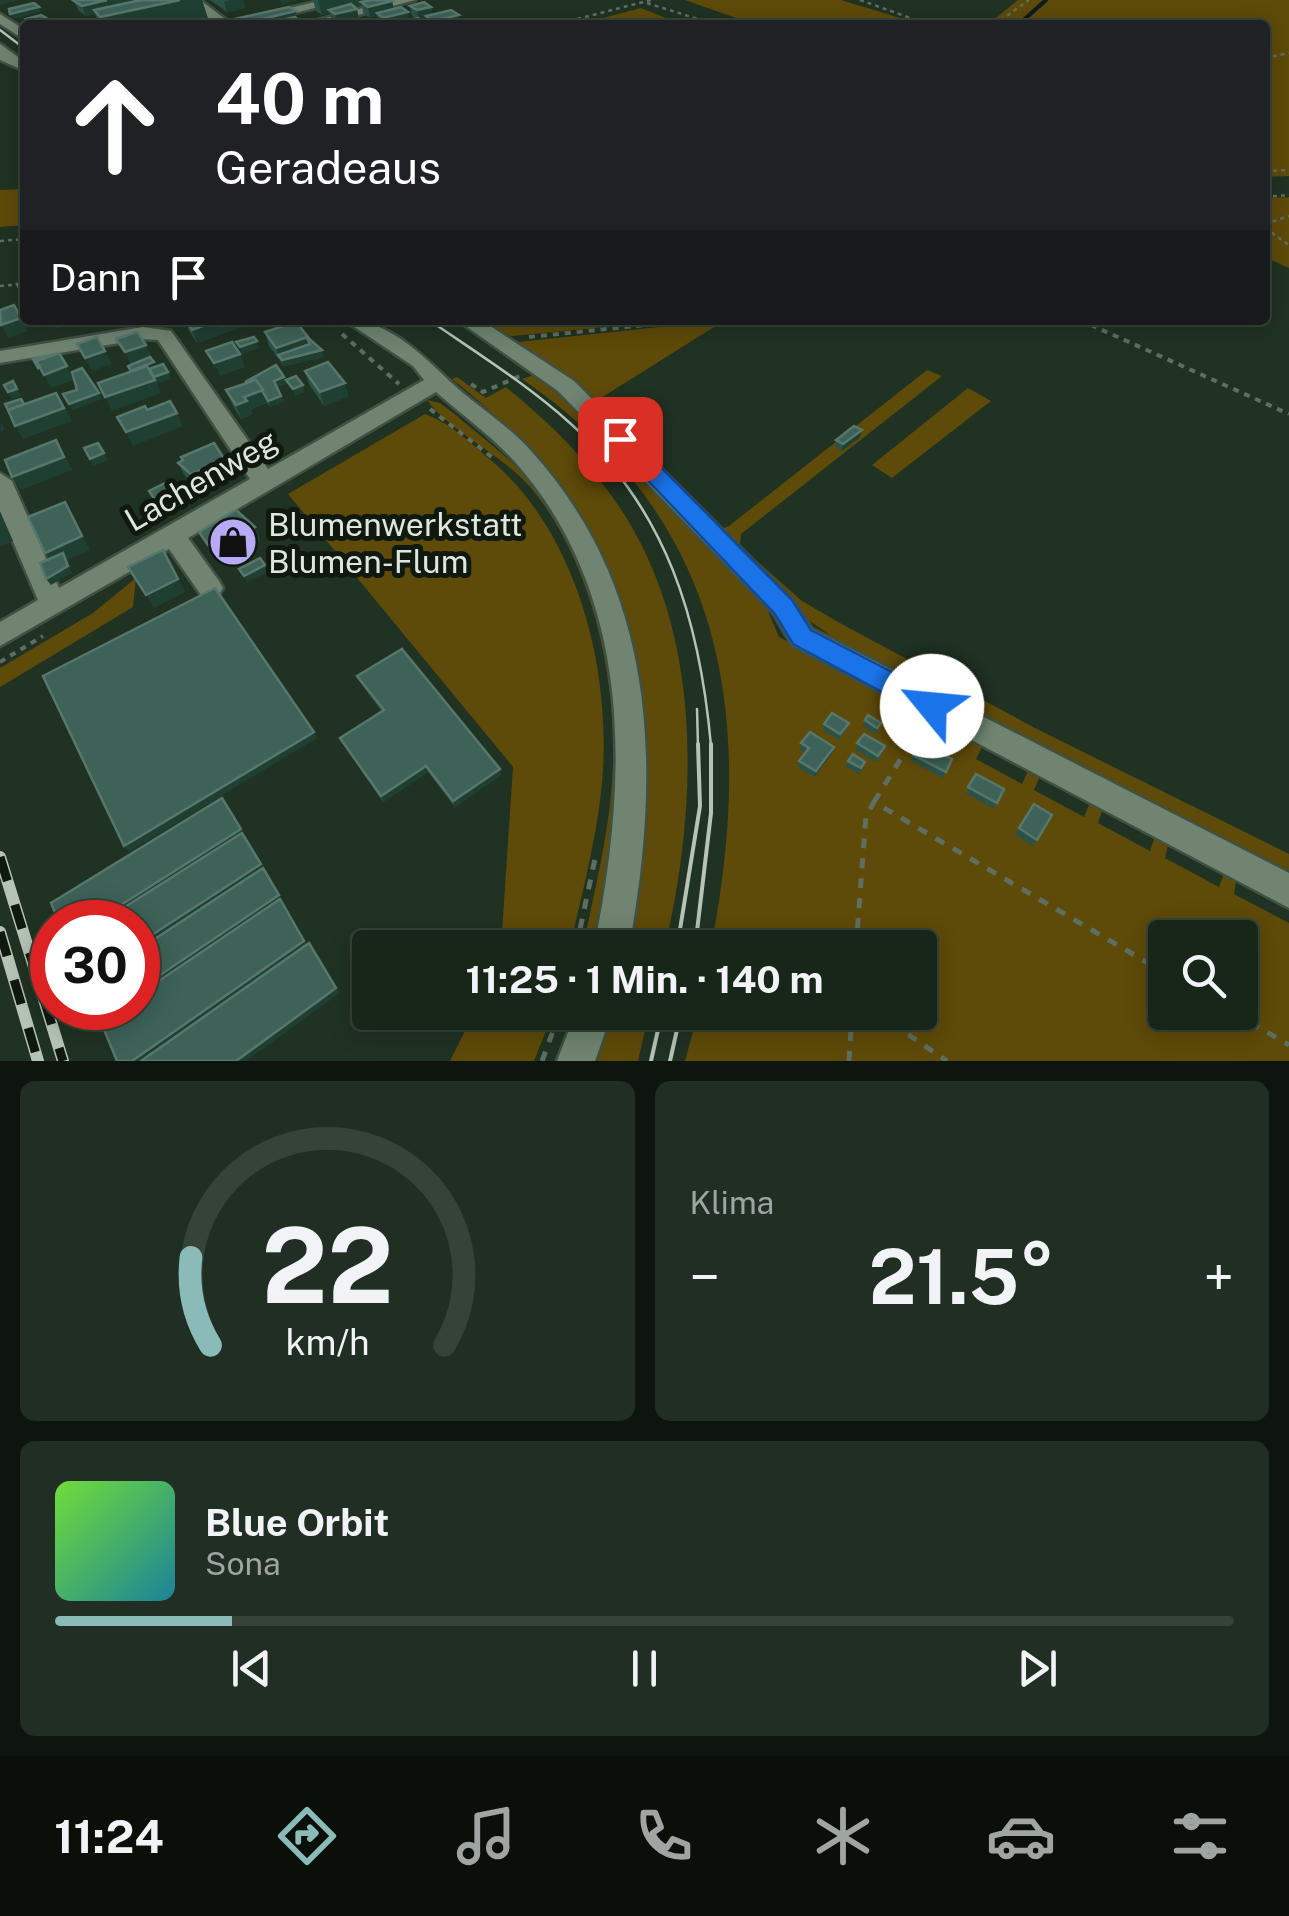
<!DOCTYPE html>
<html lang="de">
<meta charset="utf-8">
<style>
:root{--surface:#18261a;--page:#212e23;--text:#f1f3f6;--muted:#9fa5a2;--line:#364339;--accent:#8bbbb9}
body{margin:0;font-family:"Public Sans",sans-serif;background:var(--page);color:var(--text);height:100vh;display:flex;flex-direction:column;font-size:38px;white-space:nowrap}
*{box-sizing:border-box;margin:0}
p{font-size:32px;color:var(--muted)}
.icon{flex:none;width:55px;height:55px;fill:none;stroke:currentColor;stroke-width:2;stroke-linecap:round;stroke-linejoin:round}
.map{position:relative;height:1061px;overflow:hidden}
.side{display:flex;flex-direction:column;gap:20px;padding:20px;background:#0d150e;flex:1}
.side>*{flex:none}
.hud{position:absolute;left:20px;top:20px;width:1250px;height:305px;border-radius:10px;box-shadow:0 5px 25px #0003,0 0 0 2px var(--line);background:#202124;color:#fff;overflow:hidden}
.buttons{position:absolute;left:1148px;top:920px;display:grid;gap:20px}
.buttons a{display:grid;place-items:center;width:110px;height:110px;border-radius:10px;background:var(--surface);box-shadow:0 5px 25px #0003,0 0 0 2px var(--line);font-size:50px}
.speed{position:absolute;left:30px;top:900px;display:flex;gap:20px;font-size:50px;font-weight:700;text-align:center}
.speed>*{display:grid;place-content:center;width:130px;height:130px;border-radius:50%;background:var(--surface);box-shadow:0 5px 25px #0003,0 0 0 2px var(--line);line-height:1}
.speed .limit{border:15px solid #d22;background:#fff;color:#111}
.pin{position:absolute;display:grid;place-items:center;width:85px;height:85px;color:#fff;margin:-42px;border-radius:20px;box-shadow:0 5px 15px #0006}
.me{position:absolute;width:110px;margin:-55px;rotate:298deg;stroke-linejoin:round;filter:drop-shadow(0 0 8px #0008)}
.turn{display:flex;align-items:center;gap:35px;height:210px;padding:0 30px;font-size:45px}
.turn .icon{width:130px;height:130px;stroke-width:2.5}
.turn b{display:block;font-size:70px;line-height:85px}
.then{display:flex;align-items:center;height:95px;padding:0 30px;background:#0003;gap:20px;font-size:38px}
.big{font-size:75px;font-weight:700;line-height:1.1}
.side .widget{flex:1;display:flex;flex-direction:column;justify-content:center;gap:15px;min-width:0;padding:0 35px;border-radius:15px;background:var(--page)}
.side .dial{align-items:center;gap:0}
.dial svg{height:260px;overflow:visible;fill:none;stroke:var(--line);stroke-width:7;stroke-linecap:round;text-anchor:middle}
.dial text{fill:var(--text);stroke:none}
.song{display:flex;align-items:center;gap:30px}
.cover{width:120px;height:120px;border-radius:15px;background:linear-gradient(135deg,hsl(100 70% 55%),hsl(190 70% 35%))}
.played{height:10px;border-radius:5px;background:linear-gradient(90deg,var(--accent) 15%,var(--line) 15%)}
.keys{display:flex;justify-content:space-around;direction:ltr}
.heat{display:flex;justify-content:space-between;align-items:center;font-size:55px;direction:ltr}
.side .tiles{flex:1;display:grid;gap:20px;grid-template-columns:1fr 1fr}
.widget:last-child{grid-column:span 2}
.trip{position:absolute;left:352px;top:930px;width:585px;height:100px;border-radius:10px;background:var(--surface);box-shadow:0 5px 25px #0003,0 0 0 2px var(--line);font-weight:700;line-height:100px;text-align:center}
.tab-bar{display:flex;height:160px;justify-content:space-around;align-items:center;background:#0a0f0a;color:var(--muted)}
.tab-bar .icon{width:70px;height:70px}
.tab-bar .on{color:var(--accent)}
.tab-bar b{font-size:45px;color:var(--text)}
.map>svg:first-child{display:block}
</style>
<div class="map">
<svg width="1289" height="1061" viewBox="0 0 1289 1061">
<rect width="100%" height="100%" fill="#203222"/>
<g fill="#5e4a09" fill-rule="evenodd">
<polygon points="685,0 841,0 923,25 756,25"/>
<polygon points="1018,0 1289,0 1289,176 1265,177 1265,25 987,25"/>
<polygon points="641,8 683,25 576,25"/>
<polygon points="25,189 25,225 0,227 0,190"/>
<polygon points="1289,197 1289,268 1265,257 1265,198"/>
<polygon points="477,320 676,320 512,336 498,334"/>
<polygon points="725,320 593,403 519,347 518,342"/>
<polygon points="927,370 942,376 741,534 740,546 802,601 838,622 1035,728 1289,854 1289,877 856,653 798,613 716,531 729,526"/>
<path d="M539,373L562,390L761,595L779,637L983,745L976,759L1022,784L1029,769L1041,774L1034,790L1084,817L1091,800L1103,808L1098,823L1150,851L1156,834L1169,841L1165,858L1219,887L1225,871L1237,876L1234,894L1289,923V1061H685L698,1013L920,1012V948L711,947C756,717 726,519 522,379ZM1165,938H1240V1012H1165Z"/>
<path d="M457,377L486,398L506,387C560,431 608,480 640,542C703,664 695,818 665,947H629C660,800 657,635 573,505C541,455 498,416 452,379Z"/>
<polygon points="968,388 991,401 892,478 872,465"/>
<path d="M427,400L440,403L452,412C479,435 509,457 533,484C551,504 565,531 576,556C631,681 623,817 593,947H583C594,893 608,838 612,783C620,688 593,562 531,488C503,455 449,431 427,400Z"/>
<path d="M425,414C449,422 473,445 493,462C579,536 612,673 602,783C597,838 582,893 570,947H501L513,767L288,494Z"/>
<polygon points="136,578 133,607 0,687 0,668 93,613"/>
<polygon points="474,1013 474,1012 553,1013 534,1061 450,1061"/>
<polygon points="612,1013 649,1013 638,1061 597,1061"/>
</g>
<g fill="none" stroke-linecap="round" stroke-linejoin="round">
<polyline stroke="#0a1d1f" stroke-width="4" points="1018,25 1046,0"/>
<g stroke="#405042" stroke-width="5">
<g id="minor">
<polygon points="186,0 200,0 229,22 324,0 346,0 248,25 217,25"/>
<polygon points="393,0 415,0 324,24 318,20"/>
<polygon points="0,14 25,30 25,40 0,24"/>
<polygon points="0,44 25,62 25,71 0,60"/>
<path d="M344,320C395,320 427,362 463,393C486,412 513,430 532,452C659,593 661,771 629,948H594C628,781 635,599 516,463C493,437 462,415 436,392L188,538L219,581L223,588L219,595H201L169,549L0,646V622L38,600L0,511V473L12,481L59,588L250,479L158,340L143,339L0,363V351L143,327L171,331L268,469L424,380L413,366Z"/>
<polygon points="457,320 481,320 574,381 792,600 812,629 1289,873 1289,908 792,645 774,614 558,391"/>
<polygon points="576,1012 612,1012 595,1061 557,1061"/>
</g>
</g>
<g stroke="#5e6e60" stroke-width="2.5" stroke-dasharray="4 4" stroke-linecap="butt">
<polyline points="860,0 930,25"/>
<polyline points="647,3 717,25"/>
<polyline points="554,25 651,0"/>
<polyline points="994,25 1029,0"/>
<polyline points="1265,58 1289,53"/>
<polyline points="1265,171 1289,170"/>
<polyline points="1265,197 1289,195"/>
<polyline points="1265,224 1289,216"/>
<polyline points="1265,228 1289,245"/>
<polyline points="0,241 25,239"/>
<polyline points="0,286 25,284"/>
</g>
<g stroke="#5e6e60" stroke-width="4" stroke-dasharray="6 6" stroke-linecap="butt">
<polyline points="326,320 335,328"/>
<polyline points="1080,320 1289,414"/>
<polyline points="342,334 399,384"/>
<polyline points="529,337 694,320"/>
<polyline points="471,384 483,392 520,376"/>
<polyline points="430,409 493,458"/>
<polyline points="0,662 43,636"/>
<polyline points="908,746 921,725"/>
</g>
<g stroke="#5e6e60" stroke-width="5" stroke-dasharray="10 10" stroke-linecap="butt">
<polyline points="874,802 910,744"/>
<polyline points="576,948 596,854"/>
<polyline points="856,948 866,816 874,802 1165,973"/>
<polyline points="875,1012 947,1061"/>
<polyline points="1233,1012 1289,1045"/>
<polyline points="542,1061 560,1012"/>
<polyline points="849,1061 852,1012"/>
</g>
<use href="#minor" fill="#708471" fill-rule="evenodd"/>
<g stroke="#b6c3b7" stroke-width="2.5">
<polyline points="0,30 25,49"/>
<path d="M429,320C477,353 528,385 571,424C668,511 700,622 711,746"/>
<polyline points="697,709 698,746"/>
</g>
<g stroke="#b6c3b7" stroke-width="4">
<polyline points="677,948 700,806 698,744"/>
<polyline points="695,948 711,813 711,744"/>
<polyline points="651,1061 662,1012"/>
<polyline points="670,1061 681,1012"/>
</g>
<g stroke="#b6c3b7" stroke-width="12">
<g id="rail">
<polyline points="0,857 63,1061"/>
<polyline points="0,932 38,1061"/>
</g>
</g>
<use href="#rail" stroke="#101810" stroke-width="9" stroke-dasharray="25" stroke-linecap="butt"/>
</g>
<g fill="#2b5248">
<polygon points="202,0 210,25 99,25 95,14 86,16 79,11 74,1"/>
<polygon points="210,0 243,0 245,8 227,12"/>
<polygon points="313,0 362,0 362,2 392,1 394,9 409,20 416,19 412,16 410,6 431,7 432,15 460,25 427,25 426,19 420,20 425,25 381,25 379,24 377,16 370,18 363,13 362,5 355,7 359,19 337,24 331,20 330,13 322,15 316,11"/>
<polygon points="185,320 261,320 197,343 189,331"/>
<polygon points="265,332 324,357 284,366 269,346"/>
<polygon points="305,371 349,396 324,406 309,384"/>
<polygon points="284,377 286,384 277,387 284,402 270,407 267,403 251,409 252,414 241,419 232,404 226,390"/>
<polygon points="862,430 860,437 842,451 835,447 836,440"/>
<polygon points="178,463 230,473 197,487 185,476"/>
<polygon points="255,527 260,540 223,561 214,558 199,532"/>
<polygon points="357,676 500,769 501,775 455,807 428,772 383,802 343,744 340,738 382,712 360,682"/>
<polygon points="865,720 879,729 875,734 863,726"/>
<polygon points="824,724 847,729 839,740 823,730"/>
<polygon points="801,743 834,747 832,753 814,777 798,767 799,761 805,753 800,749"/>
<polygon points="857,743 883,752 876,762 856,750"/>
<polygon points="913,755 952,759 943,778 911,761"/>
<polygon points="848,761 863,768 859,774 846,767"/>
<polygon points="976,774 1004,789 994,809 966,793"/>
<polygon points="1034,804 1052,815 1033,846 1015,834"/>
</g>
<g fill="#1f3f32">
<polygon points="0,0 15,0 16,1 0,5"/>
<polygon points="107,0 152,0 94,10 95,14 86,16 82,6"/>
<polygon points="180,0 202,0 210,25 103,25 100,17"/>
<polygon points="230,0 243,0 245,8 227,12 224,2"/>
<polygon points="280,0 297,0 281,5"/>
<polygon points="318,0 362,0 362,3 361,2 362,5 333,12 329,10 330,13 322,15"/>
<polygon points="392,1 394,12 377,13 377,16 370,18 368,7"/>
<polygon points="39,7 41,12 19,18 13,19 10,14"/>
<polygon points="431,7 433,17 426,16 426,19 419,21 417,10"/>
<polygon points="357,9 359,19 337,24 335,14"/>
<polygon points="296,11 298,22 277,21 278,25 241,24"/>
<polygon points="408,12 410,23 400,25 385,25 383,18"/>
<polygon points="459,15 460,25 433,25 433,21"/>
<polygon points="48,19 49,25 34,25"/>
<polygon points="21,318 28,331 8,338 1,325"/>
<polygon points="50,320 81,320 55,329"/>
<polygon points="219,320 261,320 197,343 192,330"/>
<polygon points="308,337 322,350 324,357 284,366 276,348"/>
<polygon points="257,341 259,348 242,354 240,347"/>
<polygon points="146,345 152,358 131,366 125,352"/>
<polygon points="105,351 112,364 92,371 85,358"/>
<polygon points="240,354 245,367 220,376 214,363"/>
<polygon points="67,366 74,380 51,388 44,375"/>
<polygon points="168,372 171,379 157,384 161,393 112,411 105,397"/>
<polygon points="284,377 286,384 276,387 274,381"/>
<polygon points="345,383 349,396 324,406 320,392"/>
<polygon points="303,385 305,392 295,396 293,389"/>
<polygon points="17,389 21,396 12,399 8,392"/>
<polygon points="263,390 267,403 251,409 252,414 241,419 236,405 244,397"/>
<polygon points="56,393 72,421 23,439 15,426"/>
<polygon points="99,393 102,399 73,410 69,404"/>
<polygon points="281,396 284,402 270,407 268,401"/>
<polygon points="177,413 183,426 133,446 126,432"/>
<polygon points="0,419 5,430 0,432 1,423"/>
<polygon points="862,430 860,437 842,451 843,444"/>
<polygon points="56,440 72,470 21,490 12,477"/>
<polygon points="104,453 108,460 93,466 90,459"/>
<polygon points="225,460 230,473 197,487 191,474"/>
<polygon points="178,490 181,497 159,507 155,500"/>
<polygon points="65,502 90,550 67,560 72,573 51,585 46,579 54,566 45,553"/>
<polygon points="0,512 13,541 0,547"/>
<polygon points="255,527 260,540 223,561 216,548"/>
<polygon points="265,565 268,572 247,582 244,576"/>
<polygon points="178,579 185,592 154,608 146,595"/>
<polygon points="314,732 317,738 129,852 124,846"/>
<polygon points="834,747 832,753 814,777 816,771"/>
<polygon points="426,766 428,772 383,802 381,796"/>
<polygon points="500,769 501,775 455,807 453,801"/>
<polygon points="222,798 308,946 144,1061 132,1061 138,998 138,944 108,922 94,922"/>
<polygon points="309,943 340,993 246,1061 236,1061"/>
<polygon points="111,1008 123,1008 104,1020 98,1016"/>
</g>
<g fill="#3e6258" stroke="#57776d" stroke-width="2.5">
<polygon points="78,0 107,0 82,6 74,1"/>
<polygon points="141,0 180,0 100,17 94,10"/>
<polygon points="372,0 390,0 392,1 368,7 361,2"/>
<polygon points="424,2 431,7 417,10 410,6"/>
<polygon points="34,3 39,7 10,14 9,9"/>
<polygon points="351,4 357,9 335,14 329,10"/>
<polygon points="289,7 296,11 241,24 235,19"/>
<polygon points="401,7 408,12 383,18 377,13"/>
<polygon points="451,10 459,15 433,21 426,16"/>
<polygon points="41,15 48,19 34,25 26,19"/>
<polygon points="295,17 304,25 282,25 277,21"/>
<polygon points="418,18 425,23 418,25 391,25"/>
<polygon points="17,284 25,284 25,299"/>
<polygon points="14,305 21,318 1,325 0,310"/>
<polygon points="186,320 219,320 192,330"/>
<polygon points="220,320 240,320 222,326"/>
<polygon points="296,322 308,337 276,348 265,332"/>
<polygon points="137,332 146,345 125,352 116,339"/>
<polygon points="306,336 322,350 282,360 278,355 310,344"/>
<polygon points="97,337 105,351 85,358 77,344"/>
<polygon points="254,337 257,341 240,347 236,342"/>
<polygon points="232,342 240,354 214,363 206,351"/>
<polygon points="59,353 67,366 44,375 36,361"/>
<polygon points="59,353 36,361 40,367 38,368 33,359"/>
<polygon points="150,357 154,362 131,371 128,366"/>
<polygon points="328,362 345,383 320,392 305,371"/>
<polygon points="163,364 168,372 154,377 149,369"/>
<polygon points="276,365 284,377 274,381 281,396 268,401 256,380 245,382"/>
<polygon points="147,366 155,380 105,397 98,383"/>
<polygon points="82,368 99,393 69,404 63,394 77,390 72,372"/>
<polygon points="296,376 303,385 293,389 286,380"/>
<polygon points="256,380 263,390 244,397 247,401 236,405 226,390"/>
<polygon points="13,381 17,389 8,392 4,385"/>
<polygon points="56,393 64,408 15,426 8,410"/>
<polygon points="21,399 24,404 8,410 5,404"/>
<polygon points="170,401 177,413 126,432 117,417 145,406 147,410"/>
<polygon points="854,426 862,430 843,444 836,440"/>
<polygon points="56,440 64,457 12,477 5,460"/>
<polygon points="98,443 104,453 90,459 84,448"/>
<polygon points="214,443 225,460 191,474 178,463 183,460 181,457"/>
<polygon points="171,480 178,490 155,500 149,491"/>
<polygon points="65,502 82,536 45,553 28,517"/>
<polygon points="236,510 255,527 216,548 208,545 199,532"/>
<polygon points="163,550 178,579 146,595 128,567"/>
<polygon points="63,553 68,566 46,579 40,563"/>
<polygon points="260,558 265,565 244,576 239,569"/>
<polygon points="215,588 314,732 124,846 43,676"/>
<polygon points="402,649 500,769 453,801 426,766 381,796 340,738 384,710 357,676"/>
<polygon points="832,713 849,723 840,734 824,724"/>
<polygon points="868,715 881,723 877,728 865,720"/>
<polygon points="810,732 834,747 816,771 799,761 809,748 801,743"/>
<polygon points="864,734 885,746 878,756 857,743"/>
<polygon points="920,743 952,759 946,772 913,755"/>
<polygon points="853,754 865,762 861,768 848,761"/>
<polygon points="976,774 1004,789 997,803 968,787"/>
<polygon points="222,798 241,829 94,922 59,922 51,903"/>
<polygon points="1034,804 1052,815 1037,840 1019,828"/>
<polygon points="242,833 261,864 138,944 138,922 101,922"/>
<polygon points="263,868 279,895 138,990 138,950"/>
<polygon points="280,899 304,941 132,1061 117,1061 100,1020 119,1008 138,1008 138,995"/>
<polygon points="309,943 336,988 236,1061 141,1061"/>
<polygon points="95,1008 111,1008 98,1016"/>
</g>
<polygon fill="#1a73e8" stroke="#114b97" stroke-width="2.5" points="620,432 628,434 792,600 811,630 942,698 946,706 942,714 932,717 923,714 793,644 775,614 613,444 610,439 613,434"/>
<defs>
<g id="shop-disc" transform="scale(2.5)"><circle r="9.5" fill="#b7abf8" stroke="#101810"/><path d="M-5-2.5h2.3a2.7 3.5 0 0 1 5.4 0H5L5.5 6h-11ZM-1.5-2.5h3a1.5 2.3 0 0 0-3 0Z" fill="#111"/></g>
</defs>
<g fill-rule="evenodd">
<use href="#shop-disc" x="233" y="542"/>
</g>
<g text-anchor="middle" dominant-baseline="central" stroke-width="10" stroke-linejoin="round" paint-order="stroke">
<g font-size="32" fill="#dce8dd" stroke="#101810">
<text transform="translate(201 480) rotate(-30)">Lachenweg</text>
</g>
<g font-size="32" fill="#dce8dd" stroke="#101810" text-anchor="start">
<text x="268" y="524">Blumenwerkstatt<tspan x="268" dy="37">Blumen-Flum</tspan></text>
</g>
</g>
</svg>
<div class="buttons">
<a><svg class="icon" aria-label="search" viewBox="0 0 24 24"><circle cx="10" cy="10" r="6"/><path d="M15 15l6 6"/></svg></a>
</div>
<div class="speed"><div class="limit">30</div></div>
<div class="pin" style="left:620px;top:439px;background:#d93025"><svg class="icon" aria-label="arrive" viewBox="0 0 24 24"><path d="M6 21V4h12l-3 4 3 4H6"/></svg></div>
<svg class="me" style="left:932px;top:706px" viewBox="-20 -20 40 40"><circle r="19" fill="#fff"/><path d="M0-13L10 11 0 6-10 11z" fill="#1a73e8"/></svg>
<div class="trip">11:25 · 1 Min. · 140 m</div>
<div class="hud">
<div class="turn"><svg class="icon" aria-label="ahead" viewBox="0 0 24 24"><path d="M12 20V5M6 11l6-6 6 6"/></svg><div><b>40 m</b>Geradeaus</div></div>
<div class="then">Dann<svg class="icon" aria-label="arrive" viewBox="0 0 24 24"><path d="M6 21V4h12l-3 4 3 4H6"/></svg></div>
</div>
</div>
<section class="side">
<div class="tiles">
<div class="widget dial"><svg viewBox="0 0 100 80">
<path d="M14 69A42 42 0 1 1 86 69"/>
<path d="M14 69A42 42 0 0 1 8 42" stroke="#8bbbb9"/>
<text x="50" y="56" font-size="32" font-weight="700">22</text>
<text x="50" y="72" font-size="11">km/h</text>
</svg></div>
<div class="widget"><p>Klima</p>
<div class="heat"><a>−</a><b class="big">21.5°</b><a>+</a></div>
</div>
<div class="widget">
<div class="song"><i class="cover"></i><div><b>Blue Orbit</b><p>Sona</p></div></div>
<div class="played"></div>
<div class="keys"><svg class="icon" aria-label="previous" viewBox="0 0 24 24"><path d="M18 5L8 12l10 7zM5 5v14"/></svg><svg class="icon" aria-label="pause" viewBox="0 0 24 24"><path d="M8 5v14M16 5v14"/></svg><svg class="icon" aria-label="next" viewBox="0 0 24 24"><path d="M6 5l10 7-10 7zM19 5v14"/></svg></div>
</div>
</div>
</section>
<nav class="tab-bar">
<b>11:24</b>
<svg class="icon on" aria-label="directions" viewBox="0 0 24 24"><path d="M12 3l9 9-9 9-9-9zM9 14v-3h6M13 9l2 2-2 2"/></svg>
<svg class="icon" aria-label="music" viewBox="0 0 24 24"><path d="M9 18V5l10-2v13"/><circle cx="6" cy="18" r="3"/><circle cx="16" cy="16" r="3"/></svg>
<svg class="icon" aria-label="phone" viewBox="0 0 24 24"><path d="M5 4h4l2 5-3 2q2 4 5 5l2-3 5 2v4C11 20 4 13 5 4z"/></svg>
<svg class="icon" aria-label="climate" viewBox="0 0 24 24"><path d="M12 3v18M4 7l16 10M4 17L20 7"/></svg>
<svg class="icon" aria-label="car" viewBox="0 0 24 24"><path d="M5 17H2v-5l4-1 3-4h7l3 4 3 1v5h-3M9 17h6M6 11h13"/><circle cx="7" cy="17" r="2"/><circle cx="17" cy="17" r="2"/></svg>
<svg class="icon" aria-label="filters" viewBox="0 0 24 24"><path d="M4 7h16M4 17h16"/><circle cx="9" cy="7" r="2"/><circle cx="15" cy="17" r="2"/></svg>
</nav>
